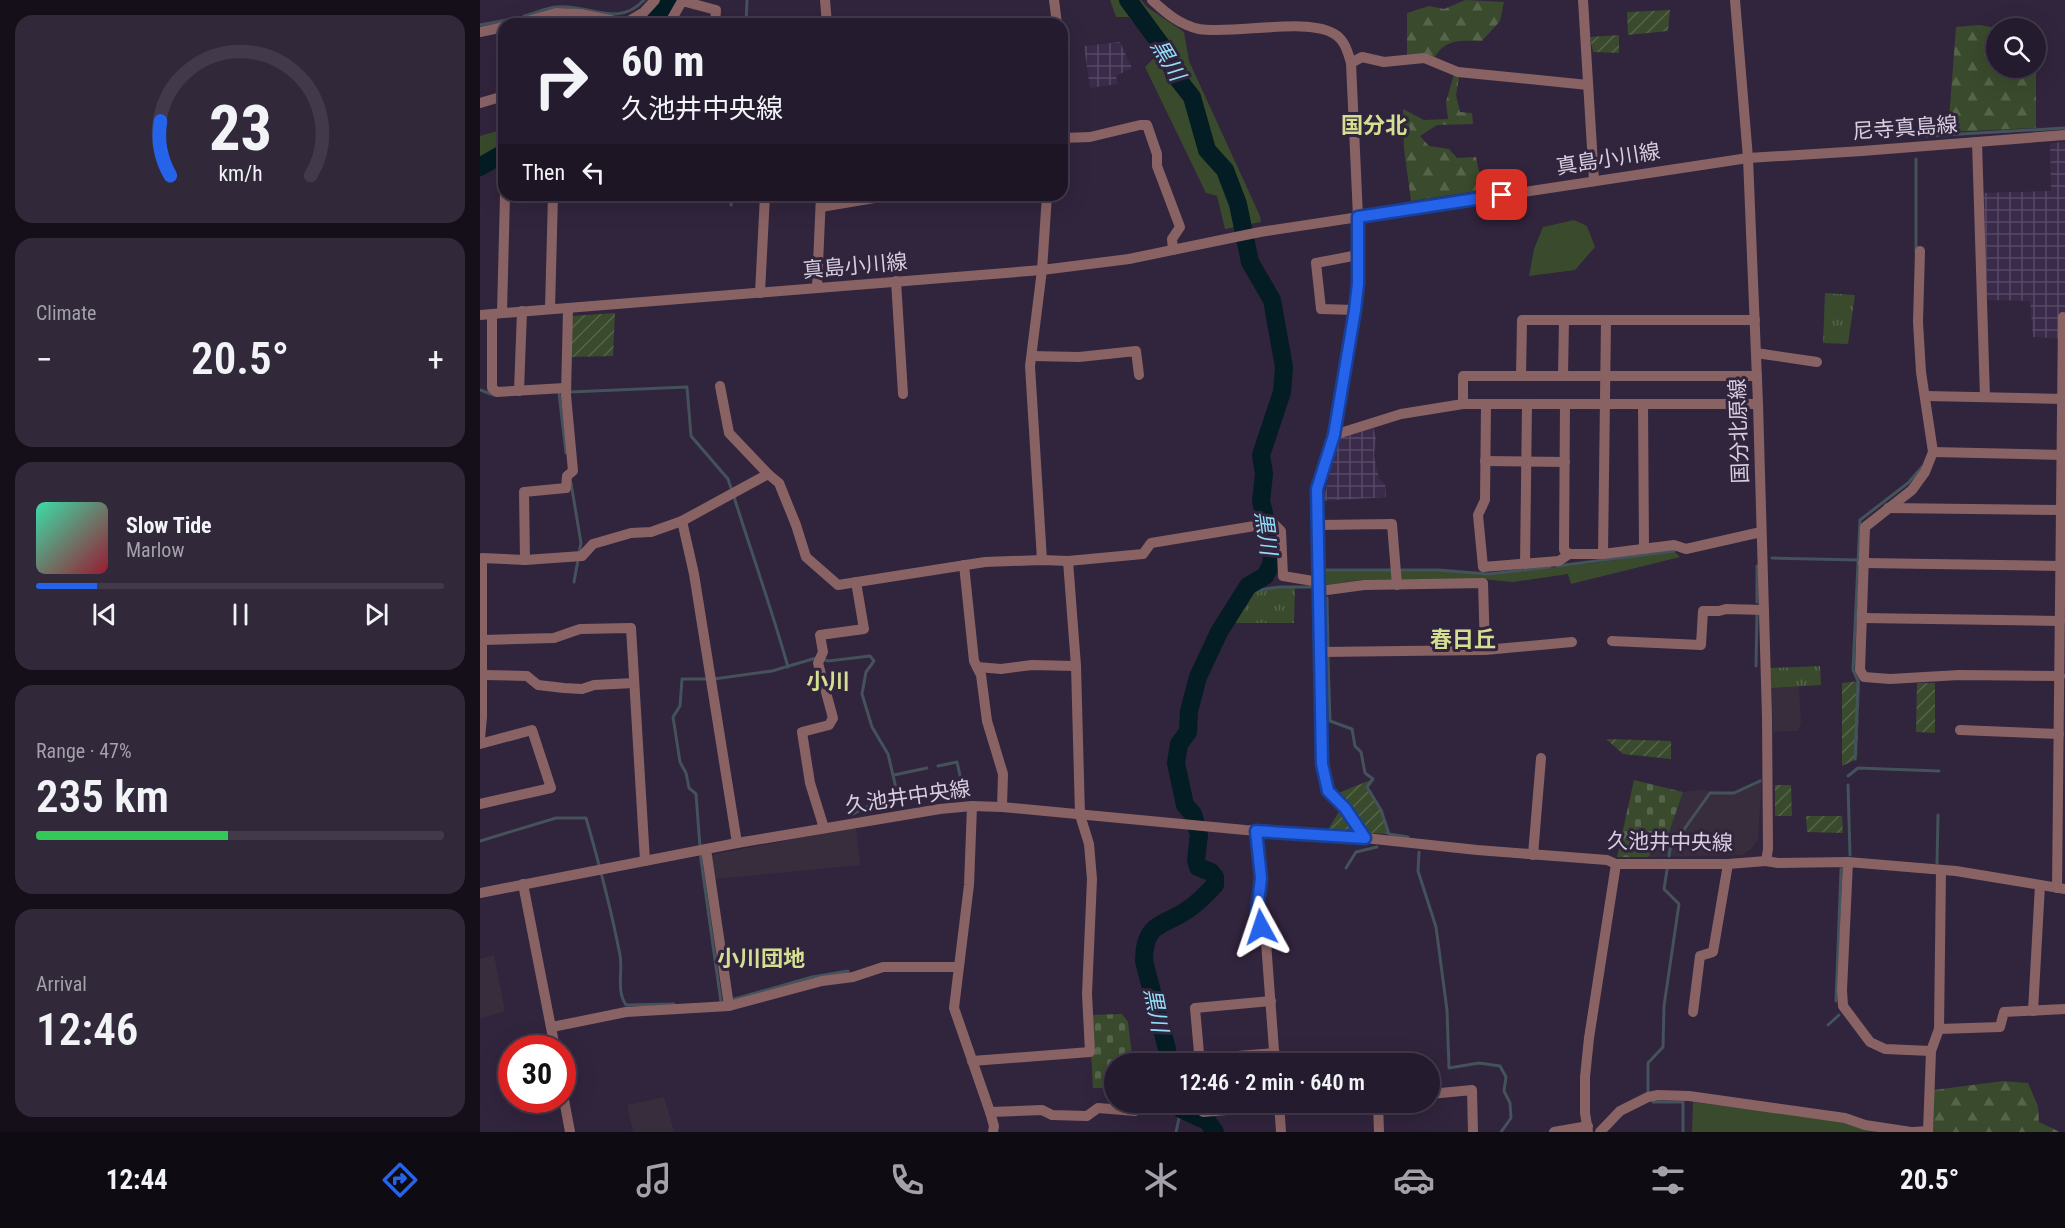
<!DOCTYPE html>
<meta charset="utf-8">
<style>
:root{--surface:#251b2e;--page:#31283a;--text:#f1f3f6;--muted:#a3a1aa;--line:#42394a;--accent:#2563eb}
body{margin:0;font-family:"Roboto Condensed","Noto Sans JP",sans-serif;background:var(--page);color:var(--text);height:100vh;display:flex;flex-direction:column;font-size:22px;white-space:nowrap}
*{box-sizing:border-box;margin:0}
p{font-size:20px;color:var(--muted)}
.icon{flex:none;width:33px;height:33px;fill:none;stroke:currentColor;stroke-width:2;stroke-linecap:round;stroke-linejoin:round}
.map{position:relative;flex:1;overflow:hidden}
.panel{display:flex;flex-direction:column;gap:15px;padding:15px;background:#140f19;width:480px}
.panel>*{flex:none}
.guide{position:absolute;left:18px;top:18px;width:570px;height:183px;border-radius:18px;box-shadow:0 6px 24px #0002,0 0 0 2px var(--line);background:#251b2e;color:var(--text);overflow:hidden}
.fabs{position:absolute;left:1506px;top:18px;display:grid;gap:12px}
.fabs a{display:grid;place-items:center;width:60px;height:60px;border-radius:50%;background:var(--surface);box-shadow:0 6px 24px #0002,0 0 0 2px var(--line);font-size:30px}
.speed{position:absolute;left:18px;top:1035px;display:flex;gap:12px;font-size:30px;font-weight:700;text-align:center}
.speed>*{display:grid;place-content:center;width:78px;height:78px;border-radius:50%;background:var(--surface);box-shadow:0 6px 24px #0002,0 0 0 2px var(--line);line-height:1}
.speed .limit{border:9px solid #d22;background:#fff;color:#111}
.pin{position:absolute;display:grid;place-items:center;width:51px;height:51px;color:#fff;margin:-26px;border-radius:12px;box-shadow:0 3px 9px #0006}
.me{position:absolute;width:66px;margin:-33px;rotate:355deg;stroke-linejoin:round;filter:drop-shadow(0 0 4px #0008)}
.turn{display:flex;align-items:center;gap:21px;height:126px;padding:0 24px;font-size:27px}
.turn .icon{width:78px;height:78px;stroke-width:2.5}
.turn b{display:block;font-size:42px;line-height:51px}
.then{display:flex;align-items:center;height:57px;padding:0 24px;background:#0003;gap:12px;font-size:22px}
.big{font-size:45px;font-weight:600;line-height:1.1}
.panel .tile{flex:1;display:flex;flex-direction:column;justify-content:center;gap:9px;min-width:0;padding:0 21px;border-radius:18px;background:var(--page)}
.panel .dial{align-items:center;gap:0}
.dial svg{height:156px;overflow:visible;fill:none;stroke:var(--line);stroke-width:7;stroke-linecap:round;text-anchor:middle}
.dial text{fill:var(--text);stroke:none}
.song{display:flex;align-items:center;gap:18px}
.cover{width:72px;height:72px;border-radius:9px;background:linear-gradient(135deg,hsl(160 70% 55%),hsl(350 70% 35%))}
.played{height:6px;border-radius:3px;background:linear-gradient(90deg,var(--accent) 15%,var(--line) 15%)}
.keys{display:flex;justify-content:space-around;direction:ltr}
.heat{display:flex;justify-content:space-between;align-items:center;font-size:33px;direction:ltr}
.charge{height:9px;border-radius:4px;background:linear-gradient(90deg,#34c759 47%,var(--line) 0)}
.trip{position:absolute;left:624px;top:1053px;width:336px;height:60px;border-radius:30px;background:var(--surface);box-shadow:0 6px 24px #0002,0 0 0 2px var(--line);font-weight:600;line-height:60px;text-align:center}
.tabs{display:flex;height:96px;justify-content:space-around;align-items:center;background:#0f0b12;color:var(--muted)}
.tabs .icon{width:42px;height:42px}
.tabs .current{color:var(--accent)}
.tabs b{font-size:27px;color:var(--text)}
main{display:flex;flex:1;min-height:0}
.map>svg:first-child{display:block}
</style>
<main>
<section class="panel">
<div class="tile dial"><svg viewBox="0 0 100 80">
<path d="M14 69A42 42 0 1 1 86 69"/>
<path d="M14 69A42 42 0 0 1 9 41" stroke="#2563eb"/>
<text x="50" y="56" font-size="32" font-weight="700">23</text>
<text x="50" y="72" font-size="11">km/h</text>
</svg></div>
<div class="tile"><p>Climate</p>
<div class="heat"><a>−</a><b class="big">20.5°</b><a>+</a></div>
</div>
<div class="tile">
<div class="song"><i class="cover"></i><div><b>Slow Tide</b><p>Marlow</p></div></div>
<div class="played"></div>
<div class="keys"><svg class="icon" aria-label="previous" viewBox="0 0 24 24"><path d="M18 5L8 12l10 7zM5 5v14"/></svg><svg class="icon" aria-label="pause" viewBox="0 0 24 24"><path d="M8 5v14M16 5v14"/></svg><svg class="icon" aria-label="next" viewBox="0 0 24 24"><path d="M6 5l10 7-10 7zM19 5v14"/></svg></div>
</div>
<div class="tile"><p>Range · 47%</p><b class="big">235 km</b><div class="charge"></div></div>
<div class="tile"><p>Arrival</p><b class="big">12:46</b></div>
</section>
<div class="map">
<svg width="1585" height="1132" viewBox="0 0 1585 1132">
<defs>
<pattern id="industrial-grid" width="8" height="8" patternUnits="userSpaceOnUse" patternTransform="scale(1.5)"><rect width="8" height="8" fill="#3b2b4a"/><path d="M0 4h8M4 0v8" fill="none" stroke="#574964"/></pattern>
<pattern id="forest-firs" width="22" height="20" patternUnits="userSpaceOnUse" patternTransform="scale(1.5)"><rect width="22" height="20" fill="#394b2c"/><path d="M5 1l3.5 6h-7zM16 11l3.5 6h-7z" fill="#55644a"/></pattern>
<pattern id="cemetery-stones" width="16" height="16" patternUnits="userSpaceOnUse" patternTransform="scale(1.5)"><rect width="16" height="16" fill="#394b2c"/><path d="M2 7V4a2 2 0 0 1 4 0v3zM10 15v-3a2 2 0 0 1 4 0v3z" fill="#55644a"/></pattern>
<pattern id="park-tufts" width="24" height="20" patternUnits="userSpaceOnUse" patternTransform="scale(1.5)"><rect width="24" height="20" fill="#394b2c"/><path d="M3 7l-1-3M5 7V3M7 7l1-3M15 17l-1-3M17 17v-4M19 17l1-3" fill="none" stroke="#55644a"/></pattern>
<pattern id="garden-furrows" width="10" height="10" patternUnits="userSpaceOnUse" patternTransform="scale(1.5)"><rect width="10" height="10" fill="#394b2c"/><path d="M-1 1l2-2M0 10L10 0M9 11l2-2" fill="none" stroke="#55644a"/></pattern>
</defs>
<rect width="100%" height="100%" fill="#31243d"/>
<g fill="#382d3d">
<polygon points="1319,686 1321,723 1318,731 1293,732 1291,688"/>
<polygon points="1282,778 1278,840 1271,849 1262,855 1167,857 1186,841 1203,792 1219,790 1253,792"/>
<polygon points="376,827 380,865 235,879 231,855"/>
<polygon points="14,955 25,1011 0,1019 0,959"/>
<polygon points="184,1097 194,1132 149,1132 153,1131 147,1105"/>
</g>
<g fill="url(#industrial-grid)">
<polygon points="640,42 652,68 636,76 638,84 610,88 604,46"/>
<polygon points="1585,142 1585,359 1581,339 1553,337 1550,301 1508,300 1504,288 1501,193 1571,191 1570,143"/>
<polygon points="893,427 896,439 894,456 899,478 905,484 906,497 843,501 859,437"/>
</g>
<g fill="#394b2c">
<polygon points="630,0 661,0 667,7 704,32 709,61 780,216 781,222 745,229 737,196 726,193 665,67 679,53 649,17 636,17"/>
<polygon points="24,129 24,143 0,156 0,136"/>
<polygon points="1094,220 1107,226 1115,247 1095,270 1049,276 1054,249 1063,227"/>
<polygon points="1194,551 1200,557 1091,584 1088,574 1033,582 1002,579 881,580 846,585 846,570 958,570 1009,574 1115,563"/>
<polygon points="1213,1102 1359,1121 1408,1132 1212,1132"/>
</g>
<g fill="url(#forest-firs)">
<path d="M985,0L1024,2L1020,21L1002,41C982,41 966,38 955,57H927V13L949,6L964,9Z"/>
<polygon points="1499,25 1517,28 1516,68 1556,68 1556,56 1556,128 1468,132 1476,27"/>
<polygon points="974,74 979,78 976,95 980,112 992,113 993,124 957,125 940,136 949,146 969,149 977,158 996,157 1003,190 931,201 924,149 923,109 944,120 968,119 966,102"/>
<polygon points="1523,1081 1548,1083 1558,1106 1559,1122 1580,1132 1450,1132 1454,1090"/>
</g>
<g fill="url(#cemetery-stones)">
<polygon points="1154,780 1203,792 1186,841 1167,857 1137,857"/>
<polygon points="642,1014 648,1022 653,1063 634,1064 634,1088 613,1088 609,1015"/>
</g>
<g fill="url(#park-tufts)">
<polygon points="1345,293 1375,295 1368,344 1343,343"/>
<polygon points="799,587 815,587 814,623 756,623 757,611 773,591"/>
<polygon points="1340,666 1341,685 1291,688 1290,668"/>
</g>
<g fill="url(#garden-furrows)">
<polygon points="1190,10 1188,31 1148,35 1147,12"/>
<polygon points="1139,35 1139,53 1113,52 1110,37"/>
<polygon points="135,313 133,356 90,357 91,316"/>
<polygon points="1380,681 1377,759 1362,766 1362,683"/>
<polygon points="1437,683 1455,683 1455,733 1436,732"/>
<polygon points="1126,739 1191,741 1191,759 1143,754"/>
<polygon points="893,779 887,787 901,810 909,834 847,831 865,802 856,794"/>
<polygon points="1295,785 1311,785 1312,816 1295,816"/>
<polygon points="1326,816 1362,816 1363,833 1327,832"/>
</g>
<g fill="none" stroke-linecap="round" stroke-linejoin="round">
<g stroke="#43525b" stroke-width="3">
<path d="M44,16C55,13 66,8 76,7C109,3 137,29 164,0"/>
<polyline points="266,24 267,0"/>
<polyline points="0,25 32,19"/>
<polyline points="1446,136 1585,128"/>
<polyline points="251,205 252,195"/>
<polyline points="1436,252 1436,159"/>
<polyline points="0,390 14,395"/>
<polyline points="90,392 207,387 211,436 248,479 252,491"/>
<polyline points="79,393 86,453"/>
<polyline points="91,483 101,543 99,553"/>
<path d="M254,497C272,554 292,610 308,667"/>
<polyline points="1292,558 1378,560"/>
<polyline points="1077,566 1194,551"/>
<polyline points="846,570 958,570 1009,574 1070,567"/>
<polyline points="94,582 98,560"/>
<polyline points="768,586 773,591 799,587 831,587"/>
<polyline points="847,598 848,649"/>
<polyline points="1277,602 1277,566"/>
<polyline points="848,656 850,721 872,729 875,746 881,752 885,773 893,779 887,787 901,810 909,834 928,837"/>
<polyline points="342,659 348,661 390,656 394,661 386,672 382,694 392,727 408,754 416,788 400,800 373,814"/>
<polyline points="1276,666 1277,614"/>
<polyline points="228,679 202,679 200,706 193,717 200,762 206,773 209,788 216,794 221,860 241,1002"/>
<polyline points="234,679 292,671 336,658"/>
<polyline points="1375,759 1378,681 1373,670 1380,520 1428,483 1442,467"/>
<polyline points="458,766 477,762 485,798"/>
<polyline points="414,775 447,768"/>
<polyline points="1368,776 1378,768 1459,771"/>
<polyline points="1368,785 1370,855"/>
<path d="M0,841L76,818H106C119,863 131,909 140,955C143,972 136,990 146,1005L194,1004"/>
<polyline points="939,852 938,871 956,927 967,1010 969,1068 999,1063 1020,1066 1026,1077 1024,1091 1030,1103 1031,1118 1021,1132"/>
<polyline points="1189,856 1190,849 1230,793 1254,793 1280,781"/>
<polyline points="1457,863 1458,815"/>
<polyline points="866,868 876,852 897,847"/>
<polyline points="251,1000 332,977 368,971"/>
<polyline points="1356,1001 1361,869"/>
<polyline points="1348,1025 1359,1015"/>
<polyline points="1168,1092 1168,1063 1183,1047 1184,1006 1199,904 1184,889 1187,870"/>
<polyline points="1173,1102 1203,1102 1203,1132"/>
<polyline points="696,1132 701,1109"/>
</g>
<g stroke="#041c23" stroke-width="18">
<path d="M648,0L687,53L694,74L712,97L727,150L745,170L758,204L770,262L792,300L804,367L802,392L781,455L784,474L781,501L793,550L791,565L785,576L768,586L739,632L718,677L709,711L708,732L699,744L696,763L705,805L713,814L719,835L716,860L718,867L731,872L735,877V885C727,893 719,902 710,908C685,927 664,920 664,961L687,1049V1064"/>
<path d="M168,24C179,20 184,10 189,0"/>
<polyline points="0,167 24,153"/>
<polyline points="698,1102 701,1109 727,1121 735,1132"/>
</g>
<g stroke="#896264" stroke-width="10">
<polyline points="345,0 347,24"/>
<polyline points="574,0 577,24"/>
<path d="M672,0C686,13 700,25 719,29C754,35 830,16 856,35C865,41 868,53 871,63L878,217V284L854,435L837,489L842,764L848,791L865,808L885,838"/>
<polyline points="1103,0 1114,181"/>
<polyline points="1255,0 1268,158 1278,404 1287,717 1288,849 1286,861"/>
<polyline points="37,24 76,13 100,14 145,23"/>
<polyline points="144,24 164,12 175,0"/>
<polyline points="189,24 202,1 236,10 235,24"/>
<polyline points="559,24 576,20"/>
<polyline points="0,32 24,27"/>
<polyline points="871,63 882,57 904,62 944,58 978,72 1108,85"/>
<polyline points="0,103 24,96"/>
<polyline points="582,138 610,137 660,125 667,125 677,154 677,166 700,227 692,239 693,250"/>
<polyline points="1497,142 1505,397"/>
<polyline points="341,207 412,195"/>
<polyline points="1440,251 1438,322 1441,372 1453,452 1445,472 1432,490 1385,527 1380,670 1384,677 1410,679 1479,675 1580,676"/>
<polyline points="416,281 423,394"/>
<polyline points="337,288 341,195"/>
<polyline points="280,293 285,195"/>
<polyline points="70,309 73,195"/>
<polyline points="875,310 841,309 836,263 878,255"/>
<polyline points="22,313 25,195"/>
<polyline points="12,314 12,388 17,392 85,388"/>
<polyline points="0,315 562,270 649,259 780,232 1268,158 1382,151 1585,135"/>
<polyline points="1276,353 1337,362"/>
<polyline points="552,356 599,357 656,351 659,375"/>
<polyline points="1041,376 1042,320 1275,320"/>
<polyline points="1083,376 1084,320"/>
<polyline points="240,386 249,433 288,474"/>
<polyline points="39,391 42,311"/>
<polyline points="1446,396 1583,399"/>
<polyline points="983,404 983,376 1277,376"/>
<polyline points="1085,404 1084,550 1089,554"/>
<polyline points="1163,404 1164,549"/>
<polyline points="1006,405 1005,500 998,515 1003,567 1079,561 1089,554 1123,554 1194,545 1206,549 1281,532"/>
<polyline points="854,435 921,414 983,404 1278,404"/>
<polyline points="1453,452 1582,455"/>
<polyline points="1005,461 1085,462"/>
<polyline points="1408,508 1582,510"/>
<polyline points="202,521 214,574 257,843"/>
<polyline points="838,525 912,524 917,585"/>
<polyline points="1123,554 1126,320"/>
<polyline points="45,560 44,492 86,488 87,476 93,471 86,395 88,308"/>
<polyline points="562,560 550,366 562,270 567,195"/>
<polyline points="1383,563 1581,566"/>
<polyline points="1045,564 1047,404"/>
<polyline points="484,565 494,661 501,675 507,721 523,774 522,807"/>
<polyline points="840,591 884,585 1003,583 1005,650"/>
<polyline points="1382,618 1580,621"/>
<polyline points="3,640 74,638 100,629 151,628 165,861"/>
<polyline points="1132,641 1221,645 1223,611 1239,611 1246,609 1284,610"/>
<polyline points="841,652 1005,650 1092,642"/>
<polyline points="497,667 521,669 552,665 596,666"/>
<polyline points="3,675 47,676 58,685 84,688 102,689 114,685 154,683"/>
<polyline points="1480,730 1579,734"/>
<polyline points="0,738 2,717 2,558 45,560 102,556 113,544 151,533 171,532 202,521 288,474 299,483 316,525 326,557 358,585 505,562 562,560 588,561 663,554 671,543 793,523 801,531 803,576 839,582"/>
<polyline points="0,744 52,730 71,788 0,804"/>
<polyline points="492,806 489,885 474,1008 510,1112 514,1126 513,1132"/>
<polyline points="344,828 330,783 322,732 349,725 353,718 338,663 343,652 340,635 384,629 376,582"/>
<polyline points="776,831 781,878 777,912 786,942 795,1064"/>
<polyline points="226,849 249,1006"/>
<polyline points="1053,855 1061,758"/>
<polyline points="1368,862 1362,990 1363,1006 1390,1042 1405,1049 1451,1051"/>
<polyline points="43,884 75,1048"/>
<polyline points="1577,888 1583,317"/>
<polyline points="0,893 257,843 460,809 492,806 522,807 765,830 885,838 997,850 1127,860 1136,864 1248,864 1286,861 1298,863 1368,862 1476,871 1585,889"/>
<polyline points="1553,1011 1560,885"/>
<polyline points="1213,1012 1220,956 1233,952 1248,864"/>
<polyline points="72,1027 146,1012 249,1006 342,981 373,977 403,967 478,967"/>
<polyline points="1459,1029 1520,1027 1524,1012 1585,1009"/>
<polyline points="719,1059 795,1053"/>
<polyline points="492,1061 610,1052 607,994 612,879 609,844 600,815 596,666 588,561"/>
<polyline points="720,1064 715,1008 791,1001"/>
<polyline points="82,1089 90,1132"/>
<polyline points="950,1094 992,1090 993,1132"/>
<polyline points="723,1102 723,1112 842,1102"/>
<polyline points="799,1102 801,1132"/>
<polyline points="898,1102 899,1132"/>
<polyline points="510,1112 562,1110 572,1115 607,1116 618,1108 655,1111"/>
<polyline points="1074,1132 1108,1126"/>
<polyline points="1108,1132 1105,1113 1105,1077 1109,1038 1136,864"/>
<polyline points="1120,1132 1140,1111 1168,1097 1178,1095 1209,1096 1365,1118 1385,1125 1431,1132"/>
<polyline points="1433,1132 1448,1131 1451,1051 1459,1029 1461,870"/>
</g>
</g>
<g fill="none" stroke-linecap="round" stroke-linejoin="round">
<g stroke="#184099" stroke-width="15">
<polyline id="route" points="781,927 777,912 781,878 776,831 885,838 865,808 848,791 842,764 837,489 854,435 875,310 878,284 878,217 1022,195"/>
</g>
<use href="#route" stroke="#2563eb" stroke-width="10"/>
</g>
<g text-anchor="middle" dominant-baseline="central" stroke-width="6" stroke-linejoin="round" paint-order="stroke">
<g font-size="21" fill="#d7cfdf" stroke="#31243d">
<text transform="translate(1425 128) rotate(-4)">尼寺真島線</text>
<text transform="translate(1128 159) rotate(-9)">真島小川線</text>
<text transform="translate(375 266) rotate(-5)">真島小川線</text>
<text transform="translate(1259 431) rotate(-92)">国分北原線</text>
<text transform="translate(428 797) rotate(-8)">久池井中央線</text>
<text transform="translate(1190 842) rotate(1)">久池井中央線</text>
</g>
<g font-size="22" font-style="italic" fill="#91def9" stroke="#31243d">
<text transform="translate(688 60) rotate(59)">黒川</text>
<text transform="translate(786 533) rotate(82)">黒川</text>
<text transform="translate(676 1010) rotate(79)">黒川</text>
</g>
<g font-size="22" font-weight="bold" fill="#d5df92" stroke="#31243d">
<text x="894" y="125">国分北</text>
<text x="983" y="639">春日丘</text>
<text x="348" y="681">小川</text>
<text x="281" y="958">小川団地</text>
</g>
</g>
</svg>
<div class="fabs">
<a><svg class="icon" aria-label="search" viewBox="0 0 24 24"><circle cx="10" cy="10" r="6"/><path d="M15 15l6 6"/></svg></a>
</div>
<div class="speed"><div class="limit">30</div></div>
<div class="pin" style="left:1022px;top:195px;background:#d93025"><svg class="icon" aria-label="arrive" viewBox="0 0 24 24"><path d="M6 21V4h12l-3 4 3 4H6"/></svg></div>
<svg class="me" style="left:781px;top:927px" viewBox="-20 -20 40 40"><path d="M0-17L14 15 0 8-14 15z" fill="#2563eb" stroke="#fff" stroke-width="4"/></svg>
<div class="trip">12:46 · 2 min · 640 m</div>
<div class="guide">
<div class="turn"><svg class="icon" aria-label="right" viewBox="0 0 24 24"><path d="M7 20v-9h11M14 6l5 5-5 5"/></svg><div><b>60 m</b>久池井中央線</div></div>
<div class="then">Then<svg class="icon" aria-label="left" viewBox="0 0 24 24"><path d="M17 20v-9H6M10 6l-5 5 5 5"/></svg></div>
</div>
</div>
</main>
<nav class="tabs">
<b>12:44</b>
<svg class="icon current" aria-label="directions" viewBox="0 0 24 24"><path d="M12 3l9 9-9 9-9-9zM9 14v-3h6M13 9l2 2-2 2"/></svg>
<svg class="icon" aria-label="music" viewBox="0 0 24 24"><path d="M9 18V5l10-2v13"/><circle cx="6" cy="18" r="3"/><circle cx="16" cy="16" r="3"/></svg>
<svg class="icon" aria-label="phone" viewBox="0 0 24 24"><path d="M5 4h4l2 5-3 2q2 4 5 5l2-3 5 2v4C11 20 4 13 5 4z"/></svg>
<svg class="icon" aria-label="climate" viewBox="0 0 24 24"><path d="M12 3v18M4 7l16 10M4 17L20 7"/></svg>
<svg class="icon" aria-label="car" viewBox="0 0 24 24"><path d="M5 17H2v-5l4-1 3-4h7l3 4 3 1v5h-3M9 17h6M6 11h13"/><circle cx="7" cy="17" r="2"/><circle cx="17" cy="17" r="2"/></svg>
<svg class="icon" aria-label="filters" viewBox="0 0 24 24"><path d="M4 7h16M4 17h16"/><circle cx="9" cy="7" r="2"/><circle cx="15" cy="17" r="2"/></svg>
<b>20.5°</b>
</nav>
